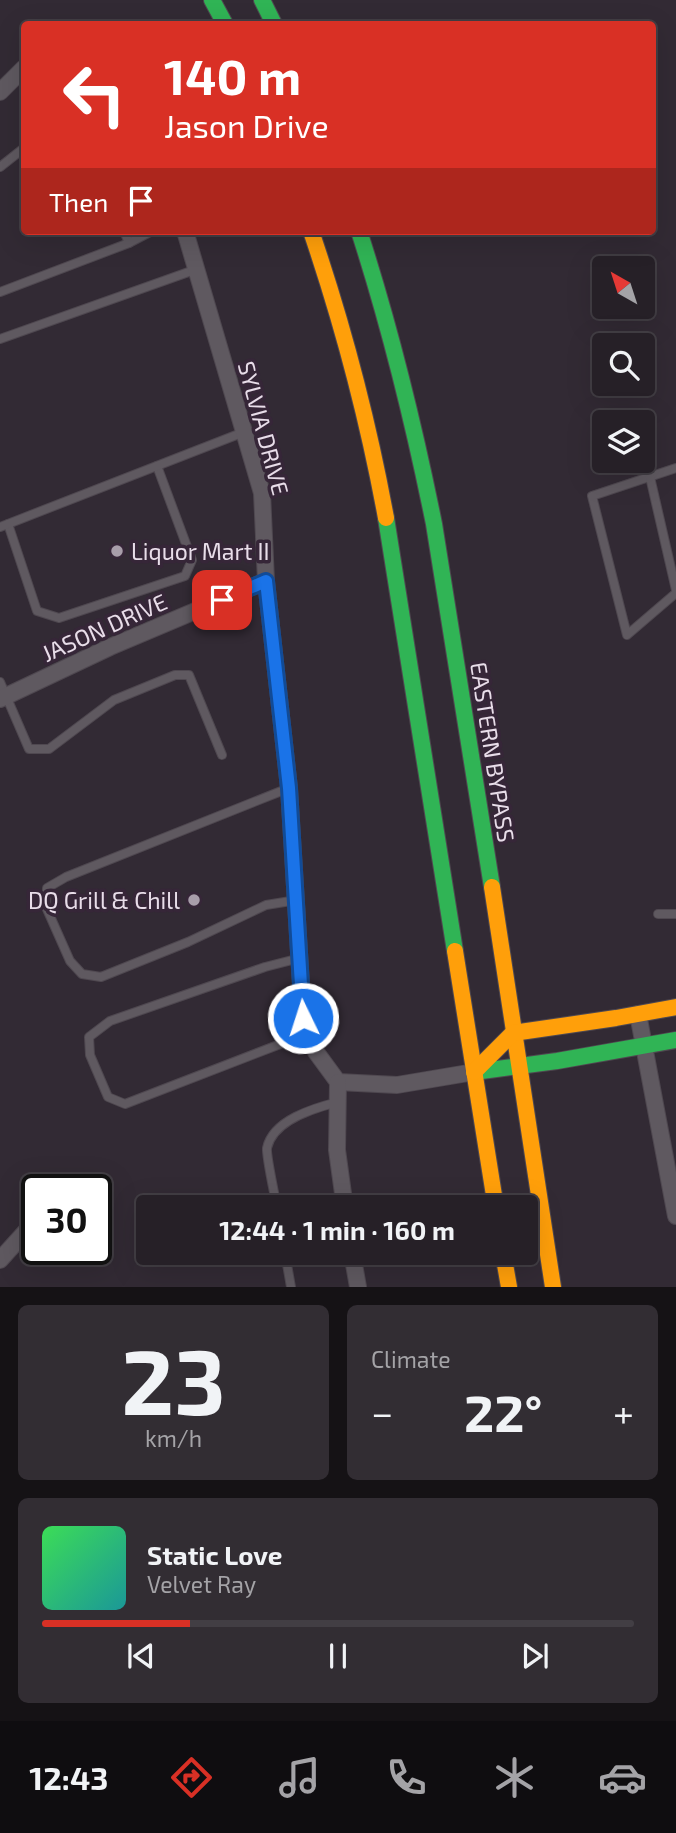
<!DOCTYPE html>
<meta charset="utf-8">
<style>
:root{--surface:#262027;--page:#322d33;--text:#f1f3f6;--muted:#a4a3a7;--line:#423e44;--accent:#d93025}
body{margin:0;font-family:"Exo 2",sans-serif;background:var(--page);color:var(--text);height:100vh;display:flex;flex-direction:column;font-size:26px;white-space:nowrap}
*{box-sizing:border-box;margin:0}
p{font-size:23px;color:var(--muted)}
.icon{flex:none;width:38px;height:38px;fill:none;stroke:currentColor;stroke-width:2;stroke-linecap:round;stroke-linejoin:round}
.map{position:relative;height:1287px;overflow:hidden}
.details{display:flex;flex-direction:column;gap:18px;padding:18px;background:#151215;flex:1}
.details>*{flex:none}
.guide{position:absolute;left:21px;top:21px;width:635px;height:214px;border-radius:7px;box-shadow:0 7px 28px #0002,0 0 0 2px var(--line);background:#d93025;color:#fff;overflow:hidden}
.needle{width:46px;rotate:321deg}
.fabs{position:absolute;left:592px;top:256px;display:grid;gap:14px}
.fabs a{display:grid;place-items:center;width:63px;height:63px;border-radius:7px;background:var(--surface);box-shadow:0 7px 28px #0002,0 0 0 2px var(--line);font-size:35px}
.speed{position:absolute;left:21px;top:1174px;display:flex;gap:14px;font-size:35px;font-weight:700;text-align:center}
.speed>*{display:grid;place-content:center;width:91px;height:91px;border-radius:50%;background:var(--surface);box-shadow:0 7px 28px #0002,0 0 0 2px var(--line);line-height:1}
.speed .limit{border:4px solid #111;border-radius:10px;background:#fff;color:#111}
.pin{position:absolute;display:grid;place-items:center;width:60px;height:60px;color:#fff;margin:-30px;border-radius:14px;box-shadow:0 4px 10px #0006}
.me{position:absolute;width:77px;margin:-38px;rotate:356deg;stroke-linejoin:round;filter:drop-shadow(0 0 5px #0008)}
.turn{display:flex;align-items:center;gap:24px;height:147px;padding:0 28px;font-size:32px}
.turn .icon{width:91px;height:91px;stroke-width:2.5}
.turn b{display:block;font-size:49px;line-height:60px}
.then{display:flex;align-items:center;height:66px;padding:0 28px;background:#0003;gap:14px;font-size:26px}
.big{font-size:52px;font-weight:700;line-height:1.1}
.details .card{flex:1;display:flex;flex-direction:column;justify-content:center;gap:10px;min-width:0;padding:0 24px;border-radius:10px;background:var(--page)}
.details .dial{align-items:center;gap:0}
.dial b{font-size:91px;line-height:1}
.song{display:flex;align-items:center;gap:21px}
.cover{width:84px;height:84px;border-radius:10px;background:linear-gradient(135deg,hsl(130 70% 55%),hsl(180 70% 35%))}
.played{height:7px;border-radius:4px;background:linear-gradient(90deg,var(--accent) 25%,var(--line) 25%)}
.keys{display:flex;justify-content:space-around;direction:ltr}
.heat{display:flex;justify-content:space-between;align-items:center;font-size:38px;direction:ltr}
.details .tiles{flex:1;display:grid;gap:18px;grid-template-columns:1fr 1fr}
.card:last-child{grid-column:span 2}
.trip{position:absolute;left:136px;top:1195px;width:402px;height:70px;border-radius:7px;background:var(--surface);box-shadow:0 7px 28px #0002,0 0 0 2px var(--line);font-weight:700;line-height:70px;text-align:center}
.menu{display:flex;height:112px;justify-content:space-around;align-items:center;background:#0f0d10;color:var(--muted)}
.menu .icon{width:49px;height:49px}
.menu .selected{color:var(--accent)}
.menu b{font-size:32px;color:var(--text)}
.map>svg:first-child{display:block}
</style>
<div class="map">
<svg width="676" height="1287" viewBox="0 0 676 1287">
<rect width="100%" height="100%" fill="#322a34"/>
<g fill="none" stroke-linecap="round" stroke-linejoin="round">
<g stroke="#4f4850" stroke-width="10">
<g id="lane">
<polyline points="0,167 24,148"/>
<polyline points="124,231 129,243"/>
<polyline points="0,292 129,243 152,231"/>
<polyline points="0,339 197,269"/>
<polyline points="676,468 592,496 627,635 676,593"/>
<polyline points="650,477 676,590"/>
<polyline points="8,524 37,611 59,618 185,576 192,560 157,466"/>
<polyline points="0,527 244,432"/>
<polyline points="0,682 29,749 49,749 114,700 175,675 189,675 222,755"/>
<polyline points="289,788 66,877 47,888 46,907 70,961 82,974 101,977 188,942 266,905 297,900"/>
<polyline points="658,914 676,914"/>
<polyline points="300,958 265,967 110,1021 89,1037 90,1055 108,1097 125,1104 309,1033"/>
<path d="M277,1208C275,1196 266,1156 267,1148C273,1120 314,1108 338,1102"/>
<polyline points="285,1253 291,1287"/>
</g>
</g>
<g stroke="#4f4850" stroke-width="18">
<g id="street">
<polyline points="0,92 24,68"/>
<polyline points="185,231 262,493 266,581 289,788 303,1018 316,1052 338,1082 397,1085 474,1072"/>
<polyline points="0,699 110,647 266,581"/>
<polyline points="638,1014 676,1216"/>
<polyline points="338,1082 337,1150 345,1208"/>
<polyline points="352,1253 358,1287"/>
<polyline points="0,1260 37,1219"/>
</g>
</g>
<g stroke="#4f4850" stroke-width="18">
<g id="fast">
<polyline points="212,0 225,24"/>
<polyline points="262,0 274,24"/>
<path d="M359,231C390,327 414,425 434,524L492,887"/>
<polyline points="386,518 455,951"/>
<polyline points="474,1072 557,1061 676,1040"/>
</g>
</g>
<g stroke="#4f4850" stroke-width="18">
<g id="slow">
<path d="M311,231C343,325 368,420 386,518"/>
<polyline points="492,887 553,1287"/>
<polyline points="455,951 496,1208"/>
<polyline points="474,1072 513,1033 616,1018 676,1007"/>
<polyline points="503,1253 509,1287"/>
</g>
</g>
<use href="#lane" stroke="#5f5960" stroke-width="8"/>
<use href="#street" stroke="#5f5960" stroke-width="16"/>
<use href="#fast" stroke="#30b455" stroke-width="16"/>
<use href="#slow" stroke="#ff9f0a" stroke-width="16"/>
</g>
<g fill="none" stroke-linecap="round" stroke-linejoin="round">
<g stroke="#114b97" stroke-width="18">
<polyline id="route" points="222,600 266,581 289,788 303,1018"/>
</g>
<use href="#route" stroke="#1a73e8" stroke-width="12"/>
</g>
<g fill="#a89eaa" stroke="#362638" stroke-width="2.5">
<circle cx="117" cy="551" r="7"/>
<circle cx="194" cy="900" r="7"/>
</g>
<g text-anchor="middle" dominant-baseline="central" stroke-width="7" stroke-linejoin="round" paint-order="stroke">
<g font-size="23" fill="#e8dde9" stroke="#362638">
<text transform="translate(264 428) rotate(75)">SYLVIA DRIVE</text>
<text transform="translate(104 627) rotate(-24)">JASON DRIVE</text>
<text transform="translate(493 752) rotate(81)">EASTERN BYPASS</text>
</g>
<g font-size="23" fill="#e8dde9" stroke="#362638" text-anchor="start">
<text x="131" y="551">Liquor Mart II</text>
<text x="180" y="900" text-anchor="end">DQ Grill &amp; Chill</text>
</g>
</g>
</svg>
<div class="fabs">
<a><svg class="needle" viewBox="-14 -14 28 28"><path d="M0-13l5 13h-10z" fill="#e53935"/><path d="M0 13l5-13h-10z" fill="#a4a3a7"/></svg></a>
<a><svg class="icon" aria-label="search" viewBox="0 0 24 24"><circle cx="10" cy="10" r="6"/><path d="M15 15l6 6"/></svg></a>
<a><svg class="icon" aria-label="layers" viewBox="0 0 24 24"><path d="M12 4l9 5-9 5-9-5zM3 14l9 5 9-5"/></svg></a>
</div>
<div class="speed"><div class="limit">30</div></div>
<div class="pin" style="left:222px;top:600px;background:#d93025"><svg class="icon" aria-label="arrive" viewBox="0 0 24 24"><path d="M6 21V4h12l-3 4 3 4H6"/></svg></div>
<svg class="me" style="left:303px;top:1018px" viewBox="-20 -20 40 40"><circle r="17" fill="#1a73e8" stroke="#fff" stroke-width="3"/><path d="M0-11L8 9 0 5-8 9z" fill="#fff"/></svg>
<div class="trip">12:44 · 1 min · 160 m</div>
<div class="guide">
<div class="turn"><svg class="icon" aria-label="left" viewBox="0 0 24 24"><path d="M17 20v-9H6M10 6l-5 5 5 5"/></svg><div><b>140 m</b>Jason Drive</div></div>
<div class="then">Then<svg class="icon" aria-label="arrive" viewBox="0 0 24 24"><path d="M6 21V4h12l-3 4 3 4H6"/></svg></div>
</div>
</div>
<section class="details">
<div class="tiles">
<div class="card dial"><b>23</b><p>km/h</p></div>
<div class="card"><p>Climate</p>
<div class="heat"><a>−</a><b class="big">22°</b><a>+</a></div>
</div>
<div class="card">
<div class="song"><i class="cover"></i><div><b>Static Love</b><p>Velvet Ray</p></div></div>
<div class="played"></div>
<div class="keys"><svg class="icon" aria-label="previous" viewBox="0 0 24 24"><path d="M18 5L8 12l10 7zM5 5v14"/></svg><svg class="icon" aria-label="pause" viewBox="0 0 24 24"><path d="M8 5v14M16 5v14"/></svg><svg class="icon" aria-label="next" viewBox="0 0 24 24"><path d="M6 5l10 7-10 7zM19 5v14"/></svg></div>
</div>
</div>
</section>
<nav class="menu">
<b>12:43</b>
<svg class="icon selected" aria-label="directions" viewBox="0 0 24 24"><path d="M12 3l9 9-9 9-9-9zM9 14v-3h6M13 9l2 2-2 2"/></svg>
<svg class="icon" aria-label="music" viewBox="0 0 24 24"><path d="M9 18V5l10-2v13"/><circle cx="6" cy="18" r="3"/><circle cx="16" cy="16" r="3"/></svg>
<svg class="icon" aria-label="phone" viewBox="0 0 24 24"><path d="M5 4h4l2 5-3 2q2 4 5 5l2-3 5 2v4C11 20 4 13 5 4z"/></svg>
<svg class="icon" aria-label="climate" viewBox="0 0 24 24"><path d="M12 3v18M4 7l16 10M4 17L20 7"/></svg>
<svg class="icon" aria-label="car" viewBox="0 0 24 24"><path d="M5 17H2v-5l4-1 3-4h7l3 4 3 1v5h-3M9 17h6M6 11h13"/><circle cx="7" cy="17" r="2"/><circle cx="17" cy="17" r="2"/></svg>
</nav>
